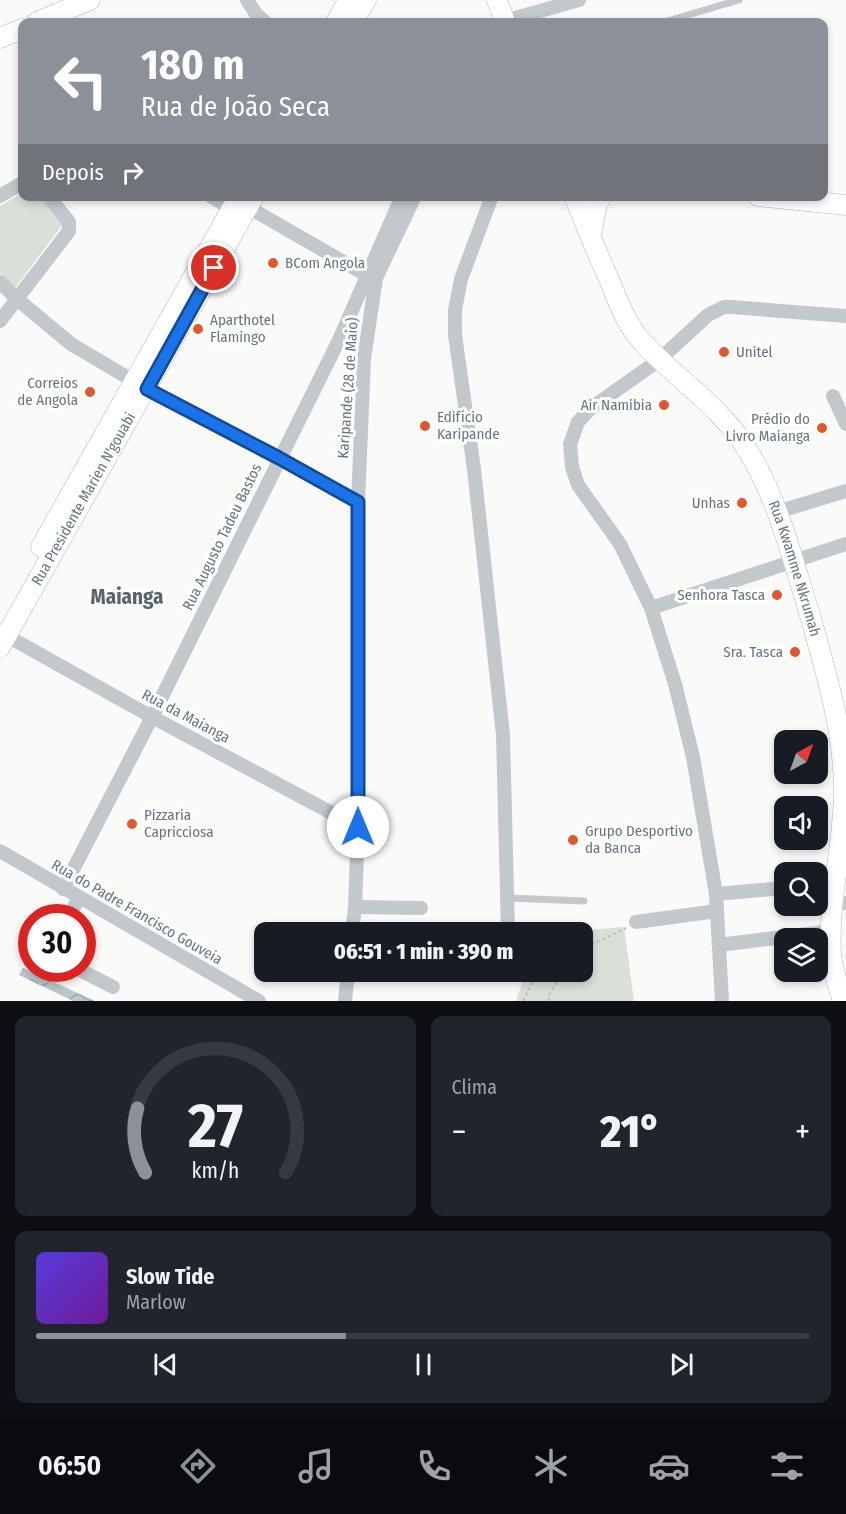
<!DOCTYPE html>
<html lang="pt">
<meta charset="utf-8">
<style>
:root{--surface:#171b24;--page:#20242c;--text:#f1f3f6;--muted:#9ea1a6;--line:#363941;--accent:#8c9099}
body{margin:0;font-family:"Fira Sans Condensed",sans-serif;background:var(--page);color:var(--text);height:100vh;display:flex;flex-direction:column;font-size:22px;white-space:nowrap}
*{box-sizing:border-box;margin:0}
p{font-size:20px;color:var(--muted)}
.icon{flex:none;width:33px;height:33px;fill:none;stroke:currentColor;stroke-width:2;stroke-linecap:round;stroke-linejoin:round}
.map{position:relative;height:1001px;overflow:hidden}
.details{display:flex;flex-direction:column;gap:15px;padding:15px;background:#0d0f14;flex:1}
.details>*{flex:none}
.banner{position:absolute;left:18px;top:18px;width:810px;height:183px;border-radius:12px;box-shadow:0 3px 9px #0003;background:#8c9099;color:#fff;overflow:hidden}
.needle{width:39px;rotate:41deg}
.buttons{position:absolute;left:774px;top:730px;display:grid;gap:12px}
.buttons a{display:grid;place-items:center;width:54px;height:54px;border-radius:12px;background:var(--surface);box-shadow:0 3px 9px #0003;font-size:30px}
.speed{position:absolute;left:18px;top:904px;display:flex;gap:12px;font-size:30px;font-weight:700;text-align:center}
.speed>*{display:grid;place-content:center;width:78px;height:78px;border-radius:50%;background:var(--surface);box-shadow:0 3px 9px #0003;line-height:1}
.speed .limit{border:9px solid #d22;background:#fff;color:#111}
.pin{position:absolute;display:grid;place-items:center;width:51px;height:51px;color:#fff;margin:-26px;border:3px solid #fff;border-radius:50%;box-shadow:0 2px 6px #0007}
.me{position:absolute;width:66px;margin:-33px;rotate:0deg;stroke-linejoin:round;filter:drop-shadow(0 0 4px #0008)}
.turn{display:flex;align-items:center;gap:21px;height:126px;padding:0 24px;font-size:27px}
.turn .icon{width:78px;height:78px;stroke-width:2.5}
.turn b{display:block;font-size:42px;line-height:51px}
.then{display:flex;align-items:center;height:57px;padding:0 24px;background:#0003;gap:12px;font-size:22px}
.big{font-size:45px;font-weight:800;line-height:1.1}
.details .tile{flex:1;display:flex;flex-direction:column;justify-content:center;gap:9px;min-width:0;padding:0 21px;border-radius:12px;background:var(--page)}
.details .dial{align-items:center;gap:0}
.dial svg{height:156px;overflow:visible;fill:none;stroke:var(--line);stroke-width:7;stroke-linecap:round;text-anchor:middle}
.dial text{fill:var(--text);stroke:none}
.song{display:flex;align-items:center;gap:18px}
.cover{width:72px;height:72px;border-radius:9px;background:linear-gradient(135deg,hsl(250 70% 55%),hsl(280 70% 35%))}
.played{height:6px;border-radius:3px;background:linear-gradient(90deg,var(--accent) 40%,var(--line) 40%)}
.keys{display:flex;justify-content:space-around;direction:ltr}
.heat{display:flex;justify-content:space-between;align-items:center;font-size:33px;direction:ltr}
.details .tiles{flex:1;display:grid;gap:15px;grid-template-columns:1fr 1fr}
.tile:last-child{grid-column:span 2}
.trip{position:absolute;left:254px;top:922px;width:339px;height:60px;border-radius:12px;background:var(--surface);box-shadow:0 3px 9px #0003;font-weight:800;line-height:60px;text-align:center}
.tab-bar{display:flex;height:96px;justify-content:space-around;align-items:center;background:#090b0e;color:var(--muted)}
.tab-bar .icon{width:42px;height:42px}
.tab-bar .active{color:var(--accent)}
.tab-bar b{font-size:27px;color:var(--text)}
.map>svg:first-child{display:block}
</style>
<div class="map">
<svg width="846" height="1001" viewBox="0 0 846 1001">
<defs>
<pattern id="water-waves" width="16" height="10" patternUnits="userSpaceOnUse" patternTransform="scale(1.5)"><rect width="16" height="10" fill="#bbc7cb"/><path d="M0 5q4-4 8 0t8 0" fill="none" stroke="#9ca6aa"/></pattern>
</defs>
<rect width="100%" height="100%" fill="#fafaf8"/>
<g fill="#dadfd7">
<polygon points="22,193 22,196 41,197 63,224 14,289 0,273 0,206"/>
<polygon points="624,927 634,1001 516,1001 526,972 582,972 582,933 549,933"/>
</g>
<polygon fill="url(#water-waves)" points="23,968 95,1001 73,1001 19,975"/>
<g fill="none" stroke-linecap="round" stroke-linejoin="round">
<g stroke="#b3babf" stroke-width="21">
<g id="secondary">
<polyline points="497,0 505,22"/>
<polyline points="37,22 90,0"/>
<polyline points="336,22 349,0"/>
<polyline points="353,22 366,0"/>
<polyline points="0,38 22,29"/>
<path id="s1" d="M574,196C586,226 598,255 611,284C618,302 626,322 638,337C672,377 720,404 748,451C778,500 792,557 809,612C825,669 844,730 844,790C844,844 828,898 831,953C832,969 838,986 843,1001"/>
<polyline points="758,196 846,205"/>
<polyline points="591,236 597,204 602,196"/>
<polyline points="41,547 239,196"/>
<path id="s2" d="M0,647L254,196"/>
</g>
</g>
<g stroke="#bbbfc2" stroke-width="2" stroke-dasharray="3 3" stroke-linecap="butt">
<polyline points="582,952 593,944 626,928"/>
<polyline points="523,1001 536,974"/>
<polyline points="549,1001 549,995 562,972"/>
</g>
<g stroke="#c3c8cc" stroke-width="7">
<polyline points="664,22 739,0"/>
<polyline points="507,898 584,901"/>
</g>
<g stroke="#c3c8cc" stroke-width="14">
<polyline points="247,0 256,14 265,22"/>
<polyline points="501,22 579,0"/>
<polyline points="0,196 22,183"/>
<polyline points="210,196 232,209"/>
<polyline points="492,196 461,279 455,310 455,335 474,469 503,735 508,932"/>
<polyline points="248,207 368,276"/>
<polyline points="0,282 17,299 71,344 147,389 279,458 358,503"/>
<polyline points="0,321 69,231 69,222 48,196"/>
<polyline points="833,396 846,424"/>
<polyline points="777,512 846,491"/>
<polyline points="651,608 846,544"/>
<polyline points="0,632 152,717 358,827"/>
<polyline points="0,851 259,1001"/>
<polyline points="818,885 836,883"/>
<polyline points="63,889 152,717 339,340 402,196"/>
<polyline points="716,894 784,888"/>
<polyline points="834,904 846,903"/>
<polyline points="355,907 421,908"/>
<polyline points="68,918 79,898"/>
<polyline points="636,922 717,911"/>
<polyline points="352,933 355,907 358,827 358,503 364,359 376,278 415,196"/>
<polyline points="719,945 831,931"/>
<polyline points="78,969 113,987"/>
<polyline points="345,1001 348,972"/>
<polyline points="722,1001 716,894 693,757 675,684 651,608 620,544 578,485 572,467 570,444 578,422 590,409 659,360 708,315 724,307 731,307 846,316"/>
</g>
<use href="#secondary" stroke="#fff" stroke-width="20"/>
</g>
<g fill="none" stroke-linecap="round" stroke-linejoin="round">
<g stroke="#114b97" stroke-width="15">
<polyline id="route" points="214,268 147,389 279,458 358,502 358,827"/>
</g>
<use href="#route" stroke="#1a73e8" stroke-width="10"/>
</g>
<g fill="#e4572e" stroke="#fff" stroke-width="2">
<circle cx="273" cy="263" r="6"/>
<circle cx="198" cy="329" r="6"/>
<circle cx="724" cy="352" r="6"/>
<circle cx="90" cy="392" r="6"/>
<circle cx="664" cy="405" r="6"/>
<circle cx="425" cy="426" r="6"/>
<circle cx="822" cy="428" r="6"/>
<circle cx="742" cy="503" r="6"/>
<circle cx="777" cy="595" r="6"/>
<circle cx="795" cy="652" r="6"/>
<circle cx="132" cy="824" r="6"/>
<circle cx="573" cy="840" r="6"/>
</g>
<g text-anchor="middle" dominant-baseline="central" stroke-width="6" stroke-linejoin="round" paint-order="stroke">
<g font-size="15" fill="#657683" stroke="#fff" text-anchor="start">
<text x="285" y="263">BCom Angola</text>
<text x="210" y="320">Aparthotel<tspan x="210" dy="17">Flamingo</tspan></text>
<text x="736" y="352">Unitel</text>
<text x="78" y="383" text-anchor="end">Correios<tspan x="78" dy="17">de Angola</tspan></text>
<text x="652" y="405" text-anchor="end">Air Namibia</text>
<text x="437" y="417">Edifício<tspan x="437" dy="17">Karipande</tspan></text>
<text x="810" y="419" text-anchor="end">Prédio do<tspan x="810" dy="17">Livro Maianga</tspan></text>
<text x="730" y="503" text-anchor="end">Unhas</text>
<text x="765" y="595" text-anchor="end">Senhora Tasca</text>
<text x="783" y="652" text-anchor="end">Sra. Tasca</text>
<text x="144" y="815">Pizzaria<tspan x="144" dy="17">Capricciosa</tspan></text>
<text x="585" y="831">Grupo Desportivo<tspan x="585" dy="17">da Banca</tspan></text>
</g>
<g font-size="15" fill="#657683" stroke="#fff">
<text transform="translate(348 388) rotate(-86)">Karipande (28 de Maio)</text>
<text stroke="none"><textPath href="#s2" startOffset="170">Rua Presidente Marien N'gouabi</textPath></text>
<text transform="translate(222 537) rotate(-64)">Rua Augusto Tadeu Bastos</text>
<text stroke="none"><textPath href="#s1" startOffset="441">Rua Kwamme Nkrumah</textPath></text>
<text transform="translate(186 716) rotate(28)">Rua da Maianga</text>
<text transform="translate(137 912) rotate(30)">Rua do Padre Francisco Gouveia</text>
</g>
<g font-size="21" font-weight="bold" fill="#57646e" stroke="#fff">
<text x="127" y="597">Maianga</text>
</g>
</g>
</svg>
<div class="buttons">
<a><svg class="needle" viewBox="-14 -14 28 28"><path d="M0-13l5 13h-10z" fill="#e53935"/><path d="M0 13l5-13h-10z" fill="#9ea1a6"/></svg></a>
<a><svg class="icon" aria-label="sound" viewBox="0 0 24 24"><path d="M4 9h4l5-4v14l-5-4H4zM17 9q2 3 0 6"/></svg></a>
<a><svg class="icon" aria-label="search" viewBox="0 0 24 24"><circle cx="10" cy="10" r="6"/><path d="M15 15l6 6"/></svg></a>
<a><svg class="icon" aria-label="layers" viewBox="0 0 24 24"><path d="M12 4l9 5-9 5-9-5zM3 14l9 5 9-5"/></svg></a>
</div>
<div class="speed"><div class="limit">30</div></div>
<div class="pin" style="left:214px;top:268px;background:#d93025"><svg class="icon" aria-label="arrive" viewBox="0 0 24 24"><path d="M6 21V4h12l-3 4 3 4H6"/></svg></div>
<svg class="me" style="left:358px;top:827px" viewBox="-20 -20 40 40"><circle r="19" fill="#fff"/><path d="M0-13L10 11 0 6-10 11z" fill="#1a73e8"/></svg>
<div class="trip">06:51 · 1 min · 390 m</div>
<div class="banner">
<div class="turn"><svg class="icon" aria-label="left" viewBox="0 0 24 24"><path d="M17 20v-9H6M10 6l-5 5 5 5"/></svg><div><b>180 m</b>Rua de João Seca</div></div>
<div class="then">Depois<svg class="icon" aria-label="right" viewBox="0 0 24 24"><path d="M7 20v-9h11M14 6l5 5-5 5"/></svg></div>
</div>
</div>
<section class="details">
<div class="tiles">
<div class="tile dial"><svg viewBox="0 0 100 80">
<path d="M14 69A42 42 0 1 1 86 69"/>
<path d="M14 69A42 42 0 0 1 10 36" stroke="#8c9099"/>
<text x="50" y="56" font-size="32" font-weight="700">27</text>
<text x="50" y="72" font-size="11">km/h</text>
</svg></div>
<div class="tile"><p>Clima</p>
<div class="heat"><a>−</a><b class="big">21°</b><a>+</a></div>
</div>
<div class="tile">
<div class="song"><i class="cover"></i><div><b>Slow Tide</b><p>Marlow</p></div></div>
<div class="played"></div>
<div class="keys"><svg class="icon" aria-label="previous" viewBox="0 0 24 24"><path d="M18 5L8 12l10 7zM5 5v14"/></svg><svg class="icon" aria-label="pause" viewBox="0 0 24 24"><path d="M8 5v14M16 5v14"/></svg><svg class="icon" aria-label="next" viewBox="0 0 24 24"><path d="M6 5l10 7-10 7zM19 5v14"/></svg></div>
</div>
</div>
</section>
<nav class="tab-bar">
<b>06:50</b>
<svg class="icon active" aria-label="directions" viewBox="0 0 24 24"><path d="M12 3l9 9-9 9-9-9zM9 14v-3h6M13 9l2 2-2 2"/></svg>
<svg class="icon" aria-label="music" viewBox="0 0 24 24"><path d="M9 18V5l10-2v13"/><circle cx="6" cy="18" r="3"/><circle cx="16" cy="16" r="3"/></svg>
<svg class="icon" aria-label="phone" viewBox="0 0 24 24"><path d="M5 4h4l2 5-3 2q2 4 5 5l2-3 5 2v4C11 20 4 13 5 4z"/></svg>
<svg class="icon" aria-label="climate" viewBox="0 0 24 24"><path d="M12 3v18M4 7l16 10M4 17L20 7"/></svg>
<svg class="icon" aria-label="car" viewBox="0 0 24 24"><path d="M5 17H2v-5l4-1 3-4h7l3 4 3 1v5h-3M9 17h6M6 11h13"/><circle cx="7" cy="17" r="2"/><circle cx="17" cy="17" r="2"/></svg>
<svg class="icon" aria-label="filters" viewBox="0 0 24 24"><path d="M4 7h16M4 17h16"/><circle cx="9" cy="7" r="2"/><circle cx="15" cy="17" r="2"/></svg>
</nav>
